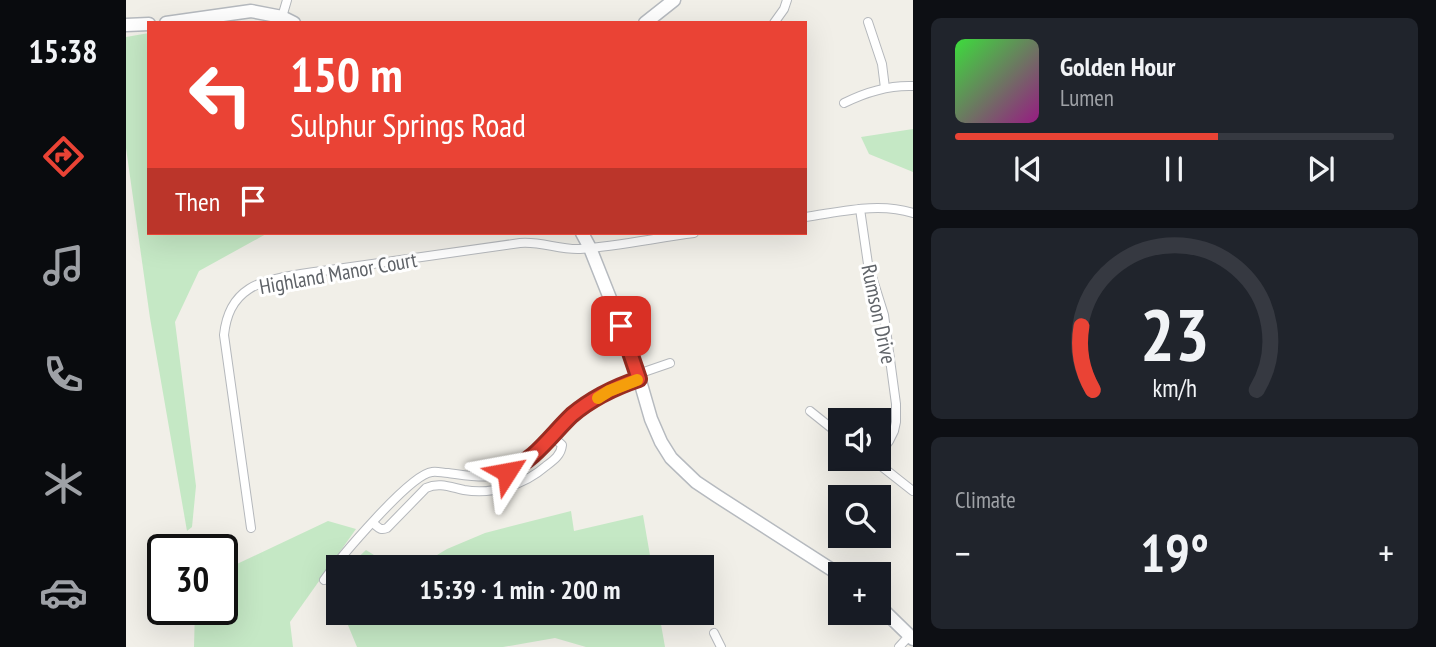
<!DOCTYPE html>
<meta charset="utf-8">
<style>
:root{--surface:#171b24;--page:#20242c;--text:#f1f3f6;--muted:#9ea1a6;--line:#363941;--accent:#ea4335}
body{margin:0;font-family:"PT Sans Narrow",sans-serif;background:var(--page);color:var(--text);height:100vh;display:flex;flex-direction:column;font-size:26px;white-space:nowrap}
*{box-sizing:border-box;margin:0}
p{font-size:23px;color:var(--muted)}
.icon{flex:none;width:38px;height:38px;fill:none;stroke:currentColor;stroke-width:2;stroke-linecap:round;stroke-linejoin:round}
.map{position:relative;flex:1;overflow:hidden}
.panel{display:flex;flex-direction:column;gap:18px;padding:18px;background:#0d0f14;width:523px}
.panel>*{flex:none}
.guide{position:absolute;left:21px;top:21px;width:660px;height:214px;border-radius:0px;box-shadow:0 7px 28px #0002;background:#ea4335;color:#fff;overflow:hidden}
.fabs{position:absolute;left:702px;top:408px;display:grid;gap:14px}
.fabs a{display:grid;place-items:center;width:63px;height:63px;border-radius:0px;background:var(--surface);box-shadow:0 7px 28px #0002;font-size:35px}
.speed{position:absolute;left:21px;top:534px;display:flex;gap:14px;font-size:35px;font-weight:700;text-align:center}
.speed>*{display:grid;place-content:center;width:91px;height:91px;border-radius:50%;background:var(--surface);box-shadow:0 7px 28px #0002;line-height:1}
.speed .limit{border:4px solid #111;border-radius:10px;background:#fff;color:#111}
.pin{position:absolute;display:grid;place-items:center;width:60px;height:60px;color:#fff;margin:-30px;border-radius:14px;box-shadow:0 4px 10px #0006}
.me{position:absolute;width:77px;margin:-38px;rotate:56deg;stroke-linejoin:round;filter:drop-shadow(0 0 5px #0008)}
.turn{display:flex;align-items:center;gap:24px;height:147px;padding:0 28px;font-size:32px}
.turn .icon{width:91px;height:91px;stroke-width:2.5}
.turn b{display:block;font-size:49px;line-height:60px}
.then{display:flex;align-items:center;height:66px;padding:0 28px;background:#0003;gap:14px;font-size:26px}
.big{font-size:52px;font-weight:800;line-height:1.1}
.panel .card{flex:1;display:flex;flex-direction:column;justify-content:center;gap:10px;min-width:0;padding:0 24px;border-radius:10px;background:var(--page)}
.panel .dial{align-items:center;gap:0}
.dial svg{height:182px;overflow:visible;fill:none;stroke:var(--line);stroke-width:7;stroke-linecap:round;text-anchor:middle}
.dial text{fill:var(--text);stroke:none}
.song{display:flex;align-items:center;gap:21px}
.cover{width:84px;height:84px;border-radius:10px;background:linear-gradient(135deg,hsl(120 70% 55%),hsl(310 70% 35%))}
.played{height:7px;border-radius:4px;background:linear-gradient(90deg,var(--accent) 60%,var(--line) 60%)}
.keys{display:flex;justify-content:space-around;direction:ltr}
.heat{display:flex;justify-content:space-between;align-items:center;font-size:38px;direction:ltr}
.trip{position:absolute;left:200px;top:555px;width:388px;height:70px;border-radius:0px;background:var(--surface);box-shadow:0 7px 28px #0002;font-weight:800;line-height:70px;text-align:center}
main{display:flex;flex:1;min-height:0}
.menu{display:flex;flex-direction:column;width:126px;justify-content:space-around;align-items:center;background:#090b0e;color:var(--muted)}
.menu .icon{width:49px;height:49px}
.menu .active{color:var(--accent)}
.menu b{font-size:32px;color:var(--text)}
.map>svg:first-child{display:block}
</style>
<main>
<nav class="menu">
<b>15:38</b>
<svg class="icon active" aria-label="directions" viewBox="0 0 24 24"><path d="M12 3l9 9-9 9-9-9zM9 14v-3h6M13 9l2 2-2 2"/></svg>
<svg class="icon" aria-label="music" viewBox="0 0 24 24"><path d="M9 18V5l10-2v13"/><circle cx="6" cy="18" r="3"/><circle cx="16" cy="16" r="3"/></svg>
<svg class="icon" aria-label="phone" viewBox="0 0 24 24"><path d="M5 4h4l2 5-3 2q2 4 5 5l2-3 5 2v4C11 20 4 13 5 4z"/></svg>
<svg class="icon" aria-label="climate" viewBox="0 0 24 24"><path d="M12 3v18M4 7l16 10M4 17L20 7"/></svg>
<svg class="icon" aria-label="car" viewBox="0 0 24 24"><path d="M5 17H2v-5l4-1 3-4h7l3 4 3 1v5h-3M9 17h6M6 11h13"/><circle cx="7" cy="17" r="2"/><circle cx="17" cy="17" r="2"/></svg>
</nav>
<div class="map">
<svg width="787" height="647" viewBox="0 0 787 647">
<rect width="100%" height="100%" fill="#f1efe8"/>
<g fill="#c5e8c5">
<polygon points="23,33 23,233 140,234 73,271 49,322 70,486 66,527 61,531 24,318 0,148 0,37"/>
<polygon points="787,129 787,172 743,154 735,137"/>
<polygon points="445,511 448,531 517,515 526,567 291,567 321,549 359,533"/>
<polygon points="202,521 230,529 164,622 167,647 68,647 69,609 96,609 96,571"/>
<polygon points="240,550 267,567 222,567"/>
<polygon points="217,613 533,613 539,647 460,647 429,638 377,647 231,647"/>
</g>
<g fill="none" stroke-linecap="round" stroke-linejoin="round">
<g stroke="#b5b8bc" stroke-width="10">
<g id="street">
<polyline points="156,17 161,0"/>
<polyline points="742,22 756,64 759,88"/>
<polyline points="648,23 658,9 661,0"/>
<path d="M718,103C740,92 762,85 787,86"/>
<polyline points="734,209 742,264 758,315 770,404 770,422 768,431 763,441 752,456"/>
<path d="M679,217C715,212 752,202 787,213"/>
<polyline points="512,374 544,363"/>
<polyline points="684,411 714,435"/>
<polyline points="745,458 787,491"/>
<path d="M247,523C252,527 254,531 261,528L300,488C313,482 324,487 338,490C367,495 398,485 420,466C428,460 435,455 436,445L426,436"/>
<path d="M125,528L98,335C100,316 106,300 123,289C142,276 193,272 218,268C277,260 335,251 394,243C415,241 433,250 454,249C492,246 530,238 568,233"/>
<path d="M198,580C213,559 284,474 306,472C311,471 317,473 322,473C345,476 368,481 390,469C413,455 428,431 448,414C467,398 490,387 513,379"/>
<polyline points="588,633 595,647"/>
<polyline points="773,647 784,635"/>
</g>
</g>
<g stroke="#b6babf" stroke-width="15">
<g id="secondary">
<polyline points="40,23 125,11 156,17 168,23"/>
<polyline points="519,23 548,0"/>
<polyline points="0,25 23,24"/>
<polyline points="456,233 464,248 495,326 512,374 525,419 535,442 545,458 570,482 591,496 714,575"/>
<polyline points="752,605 787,639"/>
</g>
</g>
<use href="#street" stroke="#fff" stroke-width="8"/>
<use href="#secondary" stroke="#fff" stroke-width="12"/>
</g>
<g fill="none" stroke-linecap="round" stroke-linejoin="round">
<g stroke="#982c22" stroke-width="18">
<path id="route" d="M381,472C409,460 425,435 446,415C465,399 489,387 513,379L495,326"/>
</g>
<use href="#route" stroke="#ea4335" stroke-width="12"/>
<polyline stroke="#f59e0b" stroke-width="12" points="472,398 483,391 511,380"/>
</g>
<g text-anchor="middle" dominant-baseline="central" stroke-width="6" stroke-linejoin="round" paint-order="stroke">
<g font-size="21" fill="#5f6368" stroke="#fff">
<text transform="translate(212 273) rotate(-10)">Highland Manor Court</text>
<text transform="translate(753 314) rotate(78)">Rumson Drive</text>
</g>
</g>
</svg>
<div class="fabs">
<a><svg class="icon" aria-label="sound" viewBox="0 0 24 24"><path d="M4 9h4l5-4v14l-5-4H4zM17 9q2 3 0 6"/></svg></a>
<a><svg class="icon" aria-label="search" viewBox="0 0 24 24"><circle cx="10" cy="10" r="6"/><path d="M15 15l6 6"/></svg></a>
<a>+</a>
</div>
<div class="speed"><div class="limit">30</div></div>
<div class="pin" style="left:495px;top:326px;background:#d93025"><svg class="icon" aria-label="arrive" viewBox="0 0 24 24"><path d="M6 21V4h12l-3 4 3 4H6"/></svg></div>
<svg class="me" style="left:381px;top:472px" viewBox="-20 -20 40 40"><path d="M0-17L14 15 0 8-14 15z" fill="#ea4335" stroke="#fff" stroke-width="4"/></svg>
<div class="trip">15:39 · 1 min · 200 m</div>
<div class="guide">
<div class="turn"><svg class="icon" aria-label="left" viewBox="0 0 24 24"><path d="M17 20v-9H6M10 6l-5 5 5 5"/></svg><div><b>150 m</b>Sulphur Springs Road</div></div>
<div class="then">Then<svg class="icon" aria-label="arrive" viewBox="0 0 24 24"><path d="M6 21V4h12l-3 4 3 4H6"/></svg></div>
</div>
</div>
<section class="panel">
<div class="card">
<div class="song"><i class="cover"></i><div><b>Golden Hour</b><p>Lumen</p></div></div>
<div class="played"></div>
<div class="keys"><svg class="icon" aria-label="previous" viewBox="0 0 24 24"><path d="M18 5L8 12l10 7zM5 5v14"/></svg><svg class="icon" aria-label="pause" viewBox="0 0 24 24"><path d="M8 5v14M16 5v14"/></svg><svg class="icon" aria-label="next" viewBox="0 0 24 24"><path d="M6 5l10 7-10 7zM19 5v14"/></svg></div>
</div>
<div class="card dial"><svg viewBox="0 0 100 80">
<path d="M14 69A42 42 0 1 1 86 69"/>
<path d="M14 69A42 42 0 0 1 9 41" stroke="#ea4335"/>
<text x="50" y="56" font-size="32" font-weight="700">23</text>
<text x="50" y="72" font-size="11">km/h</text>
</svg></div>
<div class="card"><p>Climate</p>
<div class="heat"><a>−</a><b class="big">19°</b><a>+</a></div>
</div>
</section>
</main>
